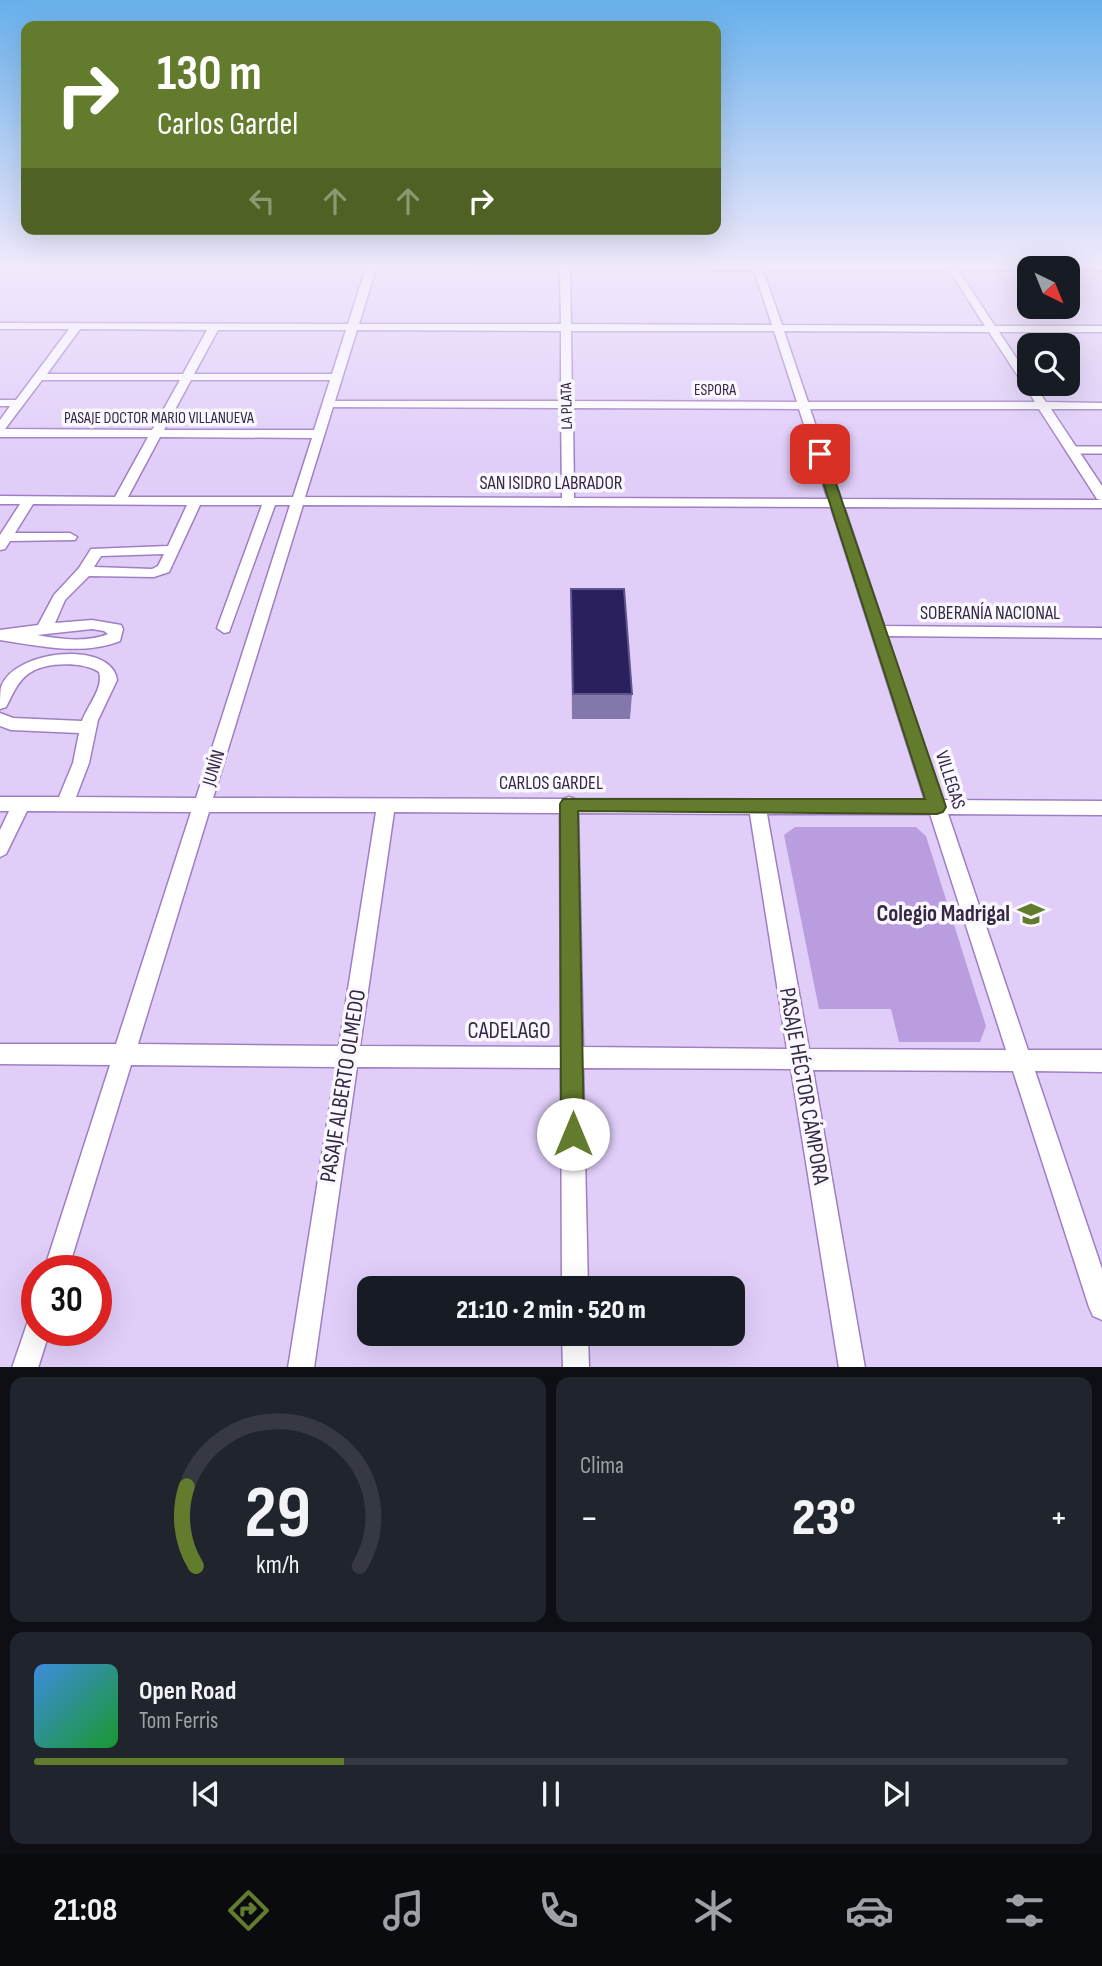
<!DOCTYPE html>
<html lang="es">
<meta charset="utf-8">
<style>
:root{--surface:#171b24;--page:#20242c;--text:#f1f3f6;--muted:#9ea1a6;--line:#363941;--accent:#637b2d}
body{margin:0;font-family:"Sofia Sans Condensed",sans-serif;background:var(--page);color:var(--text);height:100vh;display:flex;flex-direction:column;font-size:26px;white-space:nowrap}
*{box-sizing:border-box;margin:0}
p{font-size:23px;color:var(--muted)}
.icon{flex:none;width:38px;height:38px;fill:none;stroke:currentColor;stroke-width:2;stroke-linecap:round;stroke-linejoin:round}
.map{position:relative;height:1367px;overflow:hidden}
.details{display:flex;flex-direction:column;gap:10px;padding:10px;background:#0d0f14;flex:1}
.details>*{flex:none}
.top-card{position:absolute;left:21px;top:21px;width:700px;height:214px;border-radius:14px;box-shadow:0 7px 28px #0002;background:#637b2d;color:#fff;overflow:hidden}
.needle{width:46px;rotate:137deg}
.controls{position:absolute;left:1017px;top:256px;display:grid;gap:14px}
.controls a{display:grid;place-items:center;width:63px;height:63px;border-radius:14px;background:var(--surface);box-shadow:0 7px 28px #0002;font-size:35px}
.speed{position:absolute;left:21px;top:1255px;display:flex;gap:14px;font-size:35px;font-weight:700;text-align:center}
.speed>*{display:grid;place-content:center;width:91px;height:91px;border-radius:50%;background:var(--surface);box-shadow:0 7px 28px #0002;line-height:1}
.speed .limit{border:10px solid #d22;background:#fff;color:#111}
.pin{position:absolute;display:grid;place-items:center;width:60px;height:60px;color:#fff;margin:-30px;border-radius:14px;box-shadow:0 4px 10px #0006}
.me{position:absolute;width:77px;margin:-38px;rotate:0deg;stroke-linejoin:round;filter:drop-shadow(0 0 5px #0008)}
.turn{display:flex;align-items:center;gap:24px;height:147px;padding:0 21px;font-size:32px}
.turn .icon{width:91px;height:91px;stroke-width:2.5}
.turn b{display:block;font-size:49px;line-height:60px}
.lanes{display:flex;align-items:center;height:66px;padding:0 21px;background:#0003;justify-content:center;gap:35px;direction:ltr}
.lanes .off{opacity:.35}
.big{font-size:52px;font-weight:800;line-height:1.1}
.details .widget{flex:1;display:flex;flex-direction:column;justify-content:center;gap:10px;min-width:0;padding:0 24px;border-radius:14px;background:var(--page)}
.details .dial{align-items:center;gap:0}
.dial svg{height:182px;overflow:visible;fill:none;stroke:var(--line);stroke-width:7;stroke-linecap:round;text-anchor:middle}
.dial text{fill:var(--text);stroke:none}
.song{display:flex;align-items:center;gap:21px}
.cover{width:84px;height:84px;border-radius:10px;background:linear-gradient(135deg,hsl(210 70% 55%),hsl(130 70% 35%))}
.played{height:7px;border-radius:4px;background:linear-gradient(90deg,var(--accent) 30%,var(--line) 30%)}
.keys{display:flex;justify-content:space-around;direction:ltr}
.heat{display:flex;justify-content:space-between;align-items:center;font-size:38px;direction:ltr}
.details .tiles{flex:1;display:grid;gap:10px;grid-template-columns:1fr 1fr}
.widget:last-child{grid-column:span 2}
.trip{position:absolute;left:357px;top:1276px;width:388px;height:70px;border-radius:14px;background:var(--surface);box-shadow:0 7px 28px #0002;font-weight:800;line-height:70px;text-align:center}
.tabs{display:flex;height:112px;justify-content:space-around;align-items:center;background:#090b0e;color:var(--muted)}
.tabs .icon{width:49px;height:49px}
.tabs .current{color:var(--accent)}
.tabs b{font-size:32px;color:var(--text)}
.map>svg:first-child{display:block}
</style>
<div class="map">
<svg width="1102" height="1368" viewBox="0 0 1102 1368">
<rect width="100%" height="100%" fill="#e0cef9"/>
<polygon fill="#ba9ddf" points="795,827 916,827 926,836 986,1026 980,1042 899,1042 891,1009 819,1009 784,835"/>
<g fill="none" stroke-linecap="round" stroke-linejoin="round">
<g stroke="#9e7fc3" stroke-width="10">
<polyline id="service" points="1071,450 1102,450"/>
</g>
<g stroke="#9e7fc3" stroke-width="3">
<g id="minor">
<path d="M367,265H1102V270L1029,268V270H958L995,326H1102V332H999L1029,377V383H1033L1046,402L1102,403V409H1051L1102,486V500L1097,499L1039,409H810L841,499L1102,500V508L844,507L884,626L1102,628V638L887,636L943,800L1102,801V815L948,814L1028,1050H1102V1072L1035,1071L1102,1269V1320L1093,1316L1089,1307L1013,1071L813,1070L865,1368H839L791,1069L583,1068L588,1288H562L561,1068L357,1067L314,1368H288L336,1067L131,1065L68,1270H44L110,1065L0,1064V1044H116L191,812L27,811L6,854L0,857V830L9,811H0V797H59L73,763L79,733L11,730L0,726V713L13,718L82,721C87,706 104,688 99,672C82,661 44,662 28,674C17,682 12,696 6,707L0,709C0,702 0,693 1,687C14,649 112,640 117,680L98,720L89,763L76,797L196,798L290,505H275L229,632L224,633L217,628L262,505H200L169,572L154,577L89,576L65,600L55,623L92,620L121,625L123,629L120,641C82,656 40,646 0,640V630L38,625L54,595L79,568L91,549L168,546L187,505L33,504L15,533H70L77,537L75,540L10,541L5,549L0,550V535L20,504H0V496L115,497L148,437H0V420L10,406H0V400H16L69,329H0V323L348,324ZM376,268L560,271L561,324H359ZM754,270L772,325L571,324L570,271ZM763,270H949L985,326L782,325ZM80,329L207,330L183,374H47ZM218,330H346L332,374H194ZM357,330L561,331V401H335ZM571,331H774L797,402L572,401ZM784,331L989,332L1035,402H808ZM42,380H180L152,430L5,429ZM191,380H330L314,430H164ZM333,407L561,408L562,498L305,497ZM573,408L799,409L828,499L574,498ZM160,437L312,438L293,497H128ZM303,505L831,507L925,800L575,799L569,797L563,799L213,798ZM164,554L158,566L152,569L94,567L101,556ZM92,629L104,631L108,634C86,643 59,639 37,635ZM209,812H376L339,1046L138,1044ZM394,812L560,813L561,1047L360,1046ZM578,813L750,814L787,1049L583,1047ZM767,814H930L1006,1050L809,1049Z"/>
<polygon points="37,1317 37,1330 50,1330 38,1368 12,1368 28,1321"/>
<polygon points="562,1334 588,1334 589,1368 563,1368"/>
</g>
</g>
<use href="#service" stroke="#fff" stroke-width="7"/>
<use href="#minor" fill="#fff" fill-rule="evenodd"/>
</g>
<polygon fill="#8477ab" points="571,589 632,694 630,719 572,719"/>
<polygon fill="#29205d" stroke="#60548c" stroke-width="2" points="571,589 624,589 632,694 573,694"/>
<linearGradient id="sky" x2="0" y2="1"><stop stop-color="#67b0ec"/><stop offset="0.58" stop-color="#f1e9fc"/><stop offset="1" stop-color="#f1e9fc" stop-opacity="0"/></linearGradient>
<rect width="1102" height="457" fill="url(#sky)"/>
<polygon fill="#637b2d" stroke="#40501d" stroke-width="2" points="820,451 826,454 946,807 943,812 937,814 578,811 584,1134 581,1142 573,1146 565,1142 561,1134 560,804 563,799 925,799 814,454"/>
<defs>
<g id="school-bare" transform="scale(2.1)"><path d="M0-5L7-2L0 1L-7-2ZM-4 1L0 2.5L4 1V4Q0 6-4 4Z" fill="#637b2d" stroke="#faf7fe" stroke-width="2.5" paint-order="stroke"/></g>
</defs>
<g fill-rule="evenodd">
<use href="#school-bare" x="1031" y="914"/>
</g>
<g text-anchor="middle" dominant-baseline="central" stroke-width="7" stroke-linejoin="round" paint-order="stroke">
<g font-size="16" fill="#352844" stroke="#faf7fe">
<text x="715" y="390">ESPORA</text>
<text transform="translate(567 406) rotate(-91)">LA PLATA</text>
<text x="159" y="418">PASAJE DOCTOR MARIO VILLANUEVA</text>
</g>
<g font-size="19" fill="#352844" stroke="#faf7fe">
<text x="551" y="483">SAN ISIDRO LABRADOR</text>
<text x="990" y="613">SOBERANÍA NACIONAL</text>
<text transform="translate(214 768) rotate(-73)">JUNÍN</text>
<text transform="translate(950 780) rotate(72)">VILLEGAS</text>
<text x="551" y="783">CARLOS GARDEL</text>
</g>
<g font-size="23" font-weight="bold" fill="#352844" stroke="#faf7fe" text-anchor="end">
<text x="1010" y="914">Colegio Madrigal</text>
</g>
<g font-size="23" fill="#352844" stroke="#faf7fe">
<text x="509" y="1031">CADELAGO</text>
<text transform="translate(343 1086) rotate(-81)">PASAJE ALBERTO OLMEDO</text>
<text transform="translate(804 1086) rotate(80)">PASAJE HÉCTOR CÁMPORA</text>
</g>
</g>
</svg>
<div class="controls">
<a><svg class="needle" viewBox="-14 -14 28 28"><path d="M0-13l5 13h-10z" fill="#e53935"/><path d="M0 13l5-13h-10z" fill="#9ea1a6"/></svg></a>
<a><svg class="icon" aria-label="search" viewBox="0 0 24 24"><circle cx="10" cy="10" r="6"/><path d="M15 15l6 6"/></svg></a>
</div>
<div class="speed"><div class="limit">30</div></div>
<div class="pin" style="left:820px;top:454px;background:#d93025"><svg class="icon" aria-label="arrive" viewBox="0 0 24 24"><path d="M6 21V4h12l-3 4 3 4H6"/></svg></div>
<svg class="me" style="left:573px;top:1134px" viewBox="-20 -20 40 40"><circle r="19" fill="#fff"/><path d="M0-13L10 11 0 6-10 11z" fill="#637b2d"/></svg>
<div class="trip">21:10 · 2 min · 520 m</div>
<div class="top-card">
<div class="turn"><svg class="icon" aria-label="right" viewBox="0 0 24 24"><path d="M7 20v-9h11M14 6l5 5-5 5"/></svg><div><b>130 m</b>Carlos Gardel</div></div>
<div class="lanes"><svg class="icon off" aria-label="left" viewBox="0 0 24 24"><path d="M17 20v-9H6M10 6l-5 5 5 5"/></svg><svg class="icon off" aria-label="ahead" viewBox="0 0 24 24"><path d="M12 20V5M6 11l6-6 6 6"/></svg><svg class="icon off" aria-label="ahead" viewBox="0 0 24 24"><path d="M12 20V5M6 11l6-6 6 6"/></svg><svg class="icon" aria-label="right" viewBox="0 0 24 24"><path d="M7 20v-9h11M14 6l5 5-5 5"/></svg></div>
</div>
</div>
<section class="details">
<div class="tiles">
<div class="widget dial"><svg viewBox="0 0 100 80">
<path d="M14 69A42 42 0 1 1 86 69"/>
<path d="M14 69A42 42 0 0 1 10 34" stroke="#637b2d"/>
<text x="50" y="56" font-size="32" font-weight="700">29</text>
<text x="50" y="72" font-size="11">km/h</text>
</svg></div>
<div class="widget"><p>Clima</p>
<div class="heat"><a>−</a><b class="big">23°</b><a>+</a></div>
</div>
<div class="widget">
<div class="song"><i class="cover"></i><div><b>Open Road</b><p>Tom Ferris</p></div></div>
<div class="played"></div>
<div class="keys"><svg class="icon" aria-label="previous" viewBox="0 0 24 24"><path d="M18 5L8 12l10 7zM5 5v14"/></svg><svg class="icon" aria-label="pause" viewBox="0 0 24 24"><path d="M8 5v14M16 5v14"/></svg><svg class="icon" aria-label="next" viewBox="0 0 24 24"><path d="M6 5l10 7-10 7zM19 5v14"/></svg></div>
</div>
</div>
</section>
<nav class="tabs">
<b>21:08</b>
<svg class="icon current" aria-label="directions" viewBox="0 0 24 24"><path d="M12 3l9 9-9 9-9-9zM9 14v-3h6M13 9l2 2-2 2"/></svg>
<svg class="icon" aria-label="music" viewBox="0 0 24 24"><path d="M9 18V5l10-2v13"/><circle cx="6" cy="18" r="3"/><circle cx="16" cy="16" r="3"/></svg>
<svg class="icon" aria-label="phone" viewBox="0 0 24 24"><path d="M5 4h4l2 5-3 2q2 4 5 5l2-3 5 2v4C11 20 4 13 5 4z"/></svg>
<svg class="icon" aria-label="climate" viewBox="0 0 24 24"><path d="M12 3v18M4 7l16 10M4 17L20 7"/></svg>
<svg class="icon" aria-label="car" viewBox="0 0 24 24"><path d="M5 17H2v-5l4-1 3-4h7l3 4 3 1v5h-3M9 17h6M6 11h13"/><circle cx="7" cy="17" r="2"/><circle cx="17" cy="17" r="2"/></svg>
<svg class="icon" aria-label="filters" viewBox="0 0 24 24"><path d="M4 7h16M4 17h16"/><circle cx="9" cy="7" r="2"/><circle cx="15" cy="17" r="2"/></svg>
</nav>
